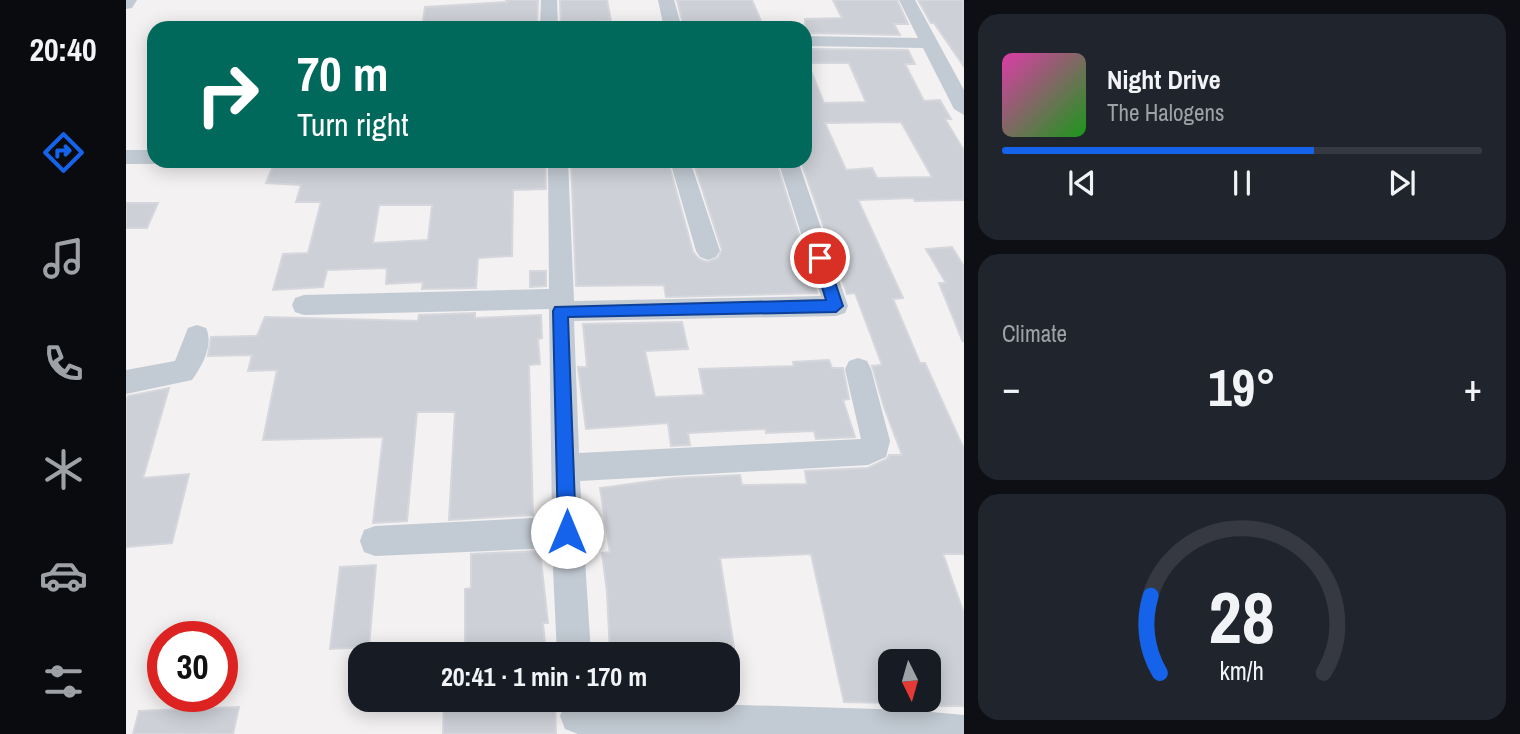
<!DOCTYPE html>
<meta charset="utf-8">
<style>
:root{--surface:#171b24;--page:#20242c;--text:#f1f3f6;--muted:#9ea1a6;--line:#363941;--accent:#1463ea}
body{margin:0;font-family:"Archivo Narrow",sans-serif;background:var(--page);color:var(--text);height:100vh;display:flex;flex-direction:column;font-size:26px;white-space:nowrap}
*{box-sizing:border-box;margin:0}
p{font-size:23px;color:var(--muted)}
.icon{flex:none;width:38px;height:38px;fill:none;stroke:currentColor;stroke-width:2;stroke-linecap:round;stroke-linejoin:round}
.map{position:relative;flex:1;overflow:hidden}
.side{display:flex;flex-direction:column;gap:14px;padding:14px;background:#0d0f14;width:556px}
.side>*{flex:none}
.guide{position:absolute;left:21px;top:21px;width:665px;height:147px;border-radius:21px;box-shadow:0 4px 18px #0003;background:#00695c;color:#fff;overflow:hidden}
.needle{width:46px;rotate:175deg}
.fabs{position:absolute;left:752px;top:649px;display:grid;gap:14px}
.fabs a{display:grid;place-items:center;width:63px;height:63px;border-radius:14px;background:var(--surface);box-shadow:0 4px 18px #0003;font-size:35px}
.speed{position:absolute;left:21px;top:621px;display:flex;gap:14px;font-size:35px;font-weight:700;text-align:center}
.speed>*{display:grid;place-content:center;width:91px;height:91px;border-radius:50%;background:var(--surface);box-shadow:0 4px 18px #0003;line-height:1}
.speed .limit{border:10px solid #d22;background:#fff;color:#111}
.pin{position:absolute;display:grid;place-items:center;width:60px;height:60px;color:#fff;margin:-30px;border:4px solid #fff;border-radius:50%;box-shadow:0 2px 7px #0007}
.me{position:absolute;width:77px;margin:-38px;rotate:0deg;stroke-linejoin:round;filter:drop-shadow(0 0 5px #0008)}
.turn{display:flex;align-items:center;gap:24px;height:147px;padding:0 35px;font-size:32px}
.turn .icon{width:91px;height:91px;stroke-width:2.5}
.turn b{display:block;font-size:49px;line-height:60px}
.big{font-size:52px;font-weight:800;line-height:1.1}
.side .card{flex:1;display:flex;flex-direction:column;justify-content:center;gap:10px;min-width:0;padding:0 24px;border-radius:21px;background:var(--page)}
.side .dial{align-items:center;gap:0}
.dial svg{height:182px;overflow:visible;fill:none;stroke:var(--line);stroke-width:7;stroke-linecap:round;text-anchor:middle}
.dial text{fill:var(--text);stroke:none}
.song{display:flex;align-items:center;gap:21px}
.cover{width:84px;height:84px;border-radius:10px;background:linear-gradient(135deg,hsl(320 70% 55%),hsl(120 70% 35%))}
.played{height:7px;border-radius:4px;background:linear-gradient(90deg,var(--accent) 65%,var(--line) 65%)}
.keys{display:flex;justify-content:space-around;direction:ltr}
.heat{display:flex;justify-content:space-between;align-items:center;font-size:38px;direction:ltr}
.trip{position:absolute;left:222px;top:642px;width:392px;height:70px;border-radius:21px;background:var(--surface);box-shadow:0 4px 18px #0003;font-weight:800;line-height:70px;text-align:center}
main{display:flex;flex:1;min-height:0}
.tabs{display:flex;flex-direction:column;width:126px;justify-content:space-around;align-items:center;background:#090b0e;color:var(--muted)}
.tabs .icon{width:49px;height:49px}
.tabs .on{color:var(--accent)}
.tabs b{font-size:32px;color:var(--text)}
.map>svg:first-child{display:block}
</style>
<main>
<nav class="tabs">
<b>20:40</b>
<svg class="icon on" aria-label="directions" viewBox="0 0 24 24"><path d="M12 3l9 9-9 9-9-9zM9 14v-3h6M13 9l2 2-2 2"/></svg>
<svg class="icon" aria-label="music" viewBox="0 0 24 24"><path d="M9 18V5l10-2v13"/><circle cx="6" cy="18" r="3"/><circle cx="16" cy="16" r="3"/></svg>
<svg class="icon" aria-label="phone" viewBox="0 0 24 24"><path d="M5 4h4l2 5-3 2q2 4 5 5l2-3 5 2v4C11 20 4 13 5 4z"/></svg>
<svg class="icon" aria-label="climate" viewBox="0 0 24 24"><path d="M12 3v18M4 7l16 10M4 17L20 7"/></svg>
<svg class="icon" aria-label="car" viewBox="0 0 24 24"><path d="M5 17H2v-5l4-1 3-4h7l3 4 3 1v5h-3M9 17h6M6 11h13"/><circle cx="7" cy="17" r="2"/><circle cx="17" cy="17" r="2"/></svg>
<svg class="icon" aria-label="filters" viewBox="0 0 24 24"><path d="M4 7h16M4 17h16"/><circle cx="9" cy="7" r="2"/><circle cx="15" cy="17" r="2"/></svg>
</nav>
<div class="map">
<svg width="838" height="734" viewBox="0 0 838 734">
<rect width="100%" height="100%" fill="#f3f1f1"/>
<g fill="#cdd0d6" stroke="#d5d7dd" stroke-width="2" fill-rule="evenodd">
<polygon points="380,0 412,0 411,28 379,28 379,26 296,28 299,7 381,2"/>
<polygon points="434,0 481,0 485,21 473,21 475,28 435,28"/>
<polygon points="551,0 626,0 638,28 558,28"/>
<polygon points="707,0 771,0 782,24 768,24 774,35 679,33 679,19 716,18"/>
<polygon points="792,0 837,0 837,65 808,23 805,23"/>
<path d="M679,49L782,50L789,64H779L798,101L814,100L825,119H819L837,149V200L789,201L787,198L732,200L777,298L767,299L794,363H799L837,447V554H817L837,611V706H814L803,673V662H765V703L718,702L685,554L594,558L609,654H484L481,592L476,553L484,552L474,488L548,478L614,475L616,485L681,484L679,471L742,468L761,459L763,455H776L758,407L746,366L756,365L729,293L721,294L675,161H679ZM682,63H723L740,102L698,103ZM775,122L806,177L751,178L746,168L720,170L699,123Z"/>
<path d="M149,161L196,163V167L295,161H318V165L419,164L420,189L387,190L386,256L352,258L350,288L296,289L297,282L260,284L261,268L201,270L197,287L147,290L157,254L182,253L195,202H170L175,185L140,183ZM253,205H306L302,240L247,243Z"/>
<polygon points="445,161 542,161 567,252 573,259 581,262 592,258 596,250 567,161 604,161 605,164 650,161 691,293 540,297 538,285 450,286"/>
<polygon points="0,203 32,203 21,228 0,228"/>
<polygon points="826,247 837,265 837,342 813,283 820,283 800,249"/>
<polygon points="404,271 420,271 420,286 404,287"/>
<polygon points="349,313 349,318 415,315 416,338 412,339 414,364 403,365 407,515 323,520 329,412 291,412 281,521 247,523 257,437 137,440 151,370 122,371 126,355 82,356 85,337 131,336 139,317 292,321 293,315"/>
<polygon points="556,322 562,349 519,351 529,397 578,395 573,369 668,366 667,362 703,360 706,368 717,368 723,399 717,400 729,437 690,439 688,431 640,433 640,429 562,433 564,445 545,446 542,423 460,429 452,367 461,367 457,324"/>
<polygon points="43,388 17,478 63,474 46,543 0,547 0,402 2,396"/>
<polygon points="414,551 422,623 417,623 420,654 339,654 339,589 345,588 345,554"/>
<polygon points="250,565 243,647 204,649 214,567"/>
<polygon points="318,700 429,700 430,734 317,734"/>
<polygon points="113,707 107,734 7,734 13,711"/>
</g>
<g fill="none" stroke-linecap="round" stroke-linejoin="round">
<g fill="#c2cad3" fill-rule="evenodd">
<polygon points="0,0 11,0 6,8 0,9"/>
<polygon points="415,0 431,0 432,28 414,28"/>
<polygon points="532,0 548,0 556,28 538,28"/>
<polygon points="773,0 789,0 838,90 838,115 828,109 797,48 679,46 679,36 792,38"/>
<polygon points="0,150 28,150 28,161 36,161 28,164 0,164"/>
<polygon points="422,161 442,161 448,301 695,296 652,161 672,161 722,306 719,313 710,316 448,321 453,453 735,439 719,369 723,361 732,358 741,361 745,369 764,441 760,457 742,465 454,481 465,654 431,654 426,548 249,556 238,552 234,541 238,530 249,526 426,517 423,309 178,315 169,312 166,305 169,298 178,295 423,289"/>
<polygon points="544,161 564,161 594,251 590,257 582,260 574,257 570,251"/>
<path d="M71,325L80,328C88,345 76,366 66,380L0,394V370L49,361L62,328Z"/>
<polygon points="448,700 784,710 838,715 838,734 452,734 439,729 434,716 439,703"/>
</g>
</g>
<polygon fill="#1463ea" stroke="#0d4098" stroke-width="2" points="694,252 701,258 717,306 710,312 442,317 450,532 447,539 441,541 434,539 432,532 427,311 429,307 700,300 687,258"/>
</svg>
<div class="fabs">
<a><svg class="needle" viewBox="-14 -14 28 28"><path d="M0-13l5 13h-10z" fill="#e53935"/><path d="M0 13l5-13h-10z" fill="#9ea1a6"/></svg></a>
</div>
<div class="speed"><div class="limit">30</div></div>
<div class="pin" style="left:694px;top:258px;background:#d93025"><svg class="icon" aria-label="arrive" viewBox="0 0 24 24"><path d="M6 21V4h12l-3 4 3 4H6"/></svg></div>
<svg class="me" style="left:441px;top:532px" viewBox="-20 -20 40 40"><circle r="19" fill="#fff"/><path d="M0-13L10 11 0 6-10 11z" fill="#1463ea"/></svg>
<div class="trip">20:41 · 1 min · 170 m</div>
<div class="guide">
<div class="turn"><svg class="icon" aria-label="right" viewBox="0 0 24 24"><path d="M7 20v-9h11M14 6l5 5-5 5"/></svg><div><b>70 m</b>Turn right</div></div>
</div>
</div>
<section class="side">
<div class="card">
<div class="song"><i class="cover"></i><div><b>Night Drive</b><p>The Halogens</p></div></div>
<div class="played"></div>
<div class="keys"><svg class="icon" aria-label="previous" viewBox="0 0 24 24"><path d="M18 5L8 12l10 7zM5 5v14"/></svg><svg class="icon" aria-label="pause" viewBox="0 0 24 24"><path d="M8 5v14M16 5v14"/></svg><svg class="icon" aria-label="next" viewBox="0 0 24 24"><path d="M6 5l10 7-10 7zM19 5v14"/></svg></div>
</div>
<div class="card"><p>Climate</p>
<div class="heat"><a>−</a><b class="big">19°</b><a>+</a></div>
</div>
<div class="card dial"><svg viewBox="0 0 100 80">
<path d="M14 69A42 42 0 1 1 86 69"/>
<path d="M14 69A42 42 0 0 1 10 35" stroke="#1463ea"/>
<text x="50" y="56" font-size="32" font-weight="700">28</text>
<text x="50" y="72" font-size="11">km/h</text>
</svg></div>
</section>
</main>
